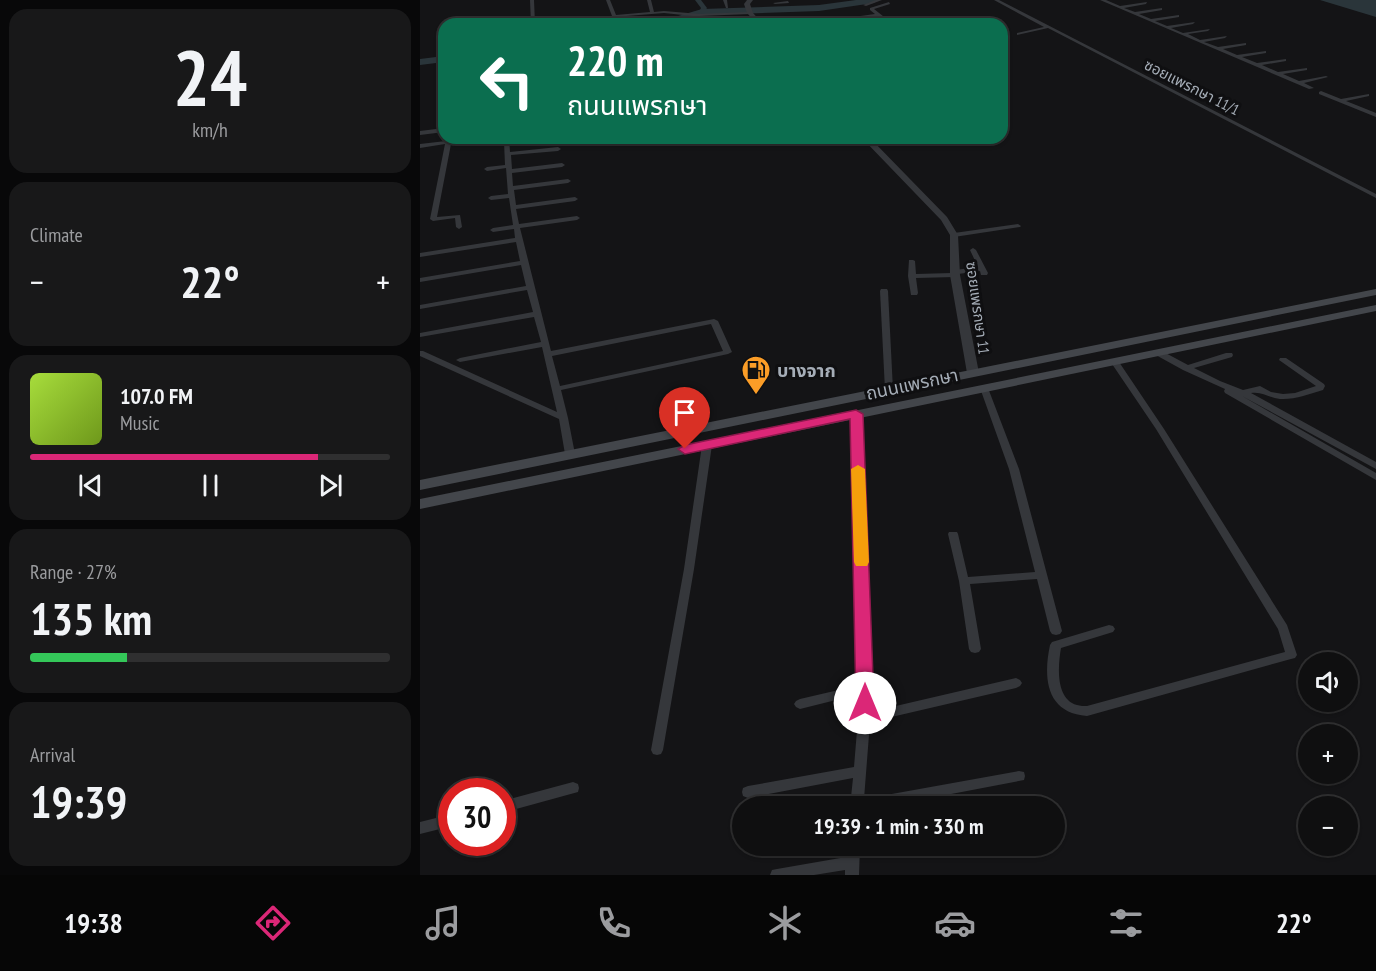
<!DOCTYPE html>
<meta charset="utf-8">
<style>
:root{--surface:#0f0f10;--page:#181819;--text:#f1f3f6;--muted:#9b9c9f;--line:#2f2f30;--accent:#db2777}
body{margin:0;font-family:"PT Sans Narrow","Noto Sans Thai",sans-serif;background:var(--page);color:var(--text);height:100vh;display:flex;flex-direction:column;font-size:22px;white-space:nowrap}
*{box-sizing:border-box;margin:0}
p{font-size:20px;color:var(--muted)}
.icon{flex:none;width:33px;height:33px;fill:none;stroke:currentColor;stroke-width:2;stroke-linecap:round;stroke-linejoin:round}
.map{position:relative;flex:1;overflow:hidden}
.details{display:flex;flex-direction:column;gap:9px;padding:9px;background:#080809;width:420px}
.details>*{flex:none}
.hud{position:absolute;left:18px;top:18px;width:570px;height:126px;border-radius:18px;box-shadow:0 2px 4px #0004,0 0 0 2px var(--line);background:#0b6e4f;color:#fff;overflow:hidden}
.buttons{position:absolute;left:878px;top:652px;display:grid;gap:12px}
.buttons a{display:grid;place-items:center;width:60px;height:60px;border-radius:50%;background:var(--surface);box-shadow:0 2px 4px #0004,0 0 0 2px var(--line);font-size:30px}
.speed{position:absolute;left:18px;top:778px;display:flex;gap:12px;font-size:30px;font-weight:700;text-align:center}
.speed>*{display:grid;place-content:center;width:78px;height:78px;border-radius:50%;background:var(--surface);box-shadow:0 2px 4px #0004,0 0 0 2px var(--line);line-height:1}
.speed .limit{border:9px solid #d22;background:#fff;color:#111}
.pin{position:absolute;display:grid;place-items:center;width:51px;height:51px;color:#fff;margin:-62px -26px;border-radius:50% 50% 50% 0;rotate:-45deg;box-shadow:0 0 6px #0007}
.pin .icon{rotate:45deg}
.me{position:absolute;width:66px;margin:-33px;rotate:0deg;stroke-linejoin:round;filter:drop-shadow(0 0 4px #0008)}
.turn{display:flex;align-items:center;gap:21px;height:126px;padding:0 30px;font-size:27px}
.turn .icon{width:78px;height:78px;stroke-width:2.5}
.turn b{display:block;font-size:42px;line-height:51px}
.big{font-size:45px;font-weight:700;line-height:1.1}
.details .card{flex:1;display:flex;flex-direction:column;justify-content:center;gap:9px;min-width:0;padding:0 21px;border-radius:18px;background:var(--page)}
.details .dial{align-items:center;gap:0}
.dial b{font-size:78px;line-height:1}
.song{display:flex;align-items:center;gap:18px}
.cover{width:72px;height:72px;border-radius:9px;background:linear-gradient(135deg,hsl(80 70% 55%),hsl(80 70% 35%))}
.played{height:6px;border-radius:3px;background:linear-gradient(90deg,var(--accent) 80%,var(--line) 80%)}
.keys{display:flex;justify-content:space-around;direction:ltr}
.heat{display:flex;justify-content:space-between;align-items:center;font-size:33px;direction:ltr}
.charge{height:9px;border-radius:4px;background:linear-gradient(90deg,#34c759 27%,var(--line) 0)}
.trip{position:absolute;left:312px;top:796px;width:333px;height:60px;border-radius:30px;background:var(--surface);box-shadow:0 2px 4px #0004,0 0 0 2px var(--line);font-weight:700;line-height:60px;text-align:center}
.menu{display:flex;height:96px;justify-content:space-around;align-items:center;background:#060606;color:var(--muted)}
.menu .icon{width:42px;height:42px}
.menu .selected{color:var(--accent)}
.menu b{font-size:27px;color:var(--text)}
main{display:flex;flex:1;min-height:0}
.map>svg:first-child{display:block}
</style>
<main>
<section class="details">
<div class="card dial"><b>24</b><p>km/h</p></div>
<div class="card"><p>Climate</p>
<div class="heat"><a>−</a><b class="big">22°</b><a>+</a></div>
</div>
<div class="card">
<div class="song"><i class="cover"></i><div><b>107.0 FM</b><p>Music</p></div></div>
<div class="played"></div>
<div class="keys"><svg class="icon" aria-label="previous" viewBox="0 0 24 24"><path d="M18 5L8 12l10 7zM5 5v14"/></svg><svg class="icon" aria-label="pause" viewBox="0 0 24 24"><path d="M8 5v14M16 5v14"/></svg><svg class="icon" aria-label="next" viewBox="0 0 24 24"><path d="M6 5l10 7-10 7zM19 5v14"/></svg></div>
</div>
<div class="card"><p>Range · 27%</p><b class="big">135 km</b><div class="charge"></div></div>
<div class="card"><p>Arrival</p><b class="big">19:39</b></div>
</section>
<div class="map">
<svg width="956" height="875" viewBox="0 0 956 875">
<rect width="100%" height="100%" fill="#141416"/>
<polygon fill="#2a353a" points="900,0 956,0 956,17"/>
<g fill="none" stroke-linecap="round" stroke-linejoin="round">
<polygon fill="#2a353a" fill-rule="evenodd" points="275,0 281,0 287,8 284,13 279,12 281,8"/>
<g fill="#2a353a" fill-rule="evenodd">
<polygon points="436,0 458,0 454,3 399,11 282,15 247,24 231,24 282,9 399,5"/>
<polygon points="24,56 24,62 0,65 0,59"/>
</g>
<g fill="#35373b" fill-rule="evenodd">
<polygon points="110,0 114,0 115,24 111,24"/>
<polygon points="186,0 190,0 196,15 230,12 227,0 231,0 234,12 244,11 280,14 330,12 332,13 330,14 280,16 251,24 244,24 273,16 244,13 194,17 192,16"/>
<polygon points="303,0 307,0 308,8 306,8"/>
<polygon points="456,0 462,0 446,6 443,5"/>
<polygon points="574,0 579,0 956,194 956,198 628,28 597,35 597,33 624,27"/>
<polygon points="680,0 686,0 700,6 727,2 726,4 704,8 715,12 742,8 742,10 719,14 731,19 759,15 759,17 735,21 747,26 775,22 773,24 751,28 763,33 790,29 788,31 768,34 780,40 807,36 805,38 784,42 798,47 826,43 826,45 803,49 817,55 846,51 846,53 822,57 837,63 866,59 866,61 842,65 858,72 887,68 887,70 863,74 879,81 906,76 908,77 884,83 894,88 889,89"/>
<polygon points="368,1 369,3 355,4 353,3"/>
<polygon points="469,2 470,4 454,9 473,24 468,24 458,16 406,22 404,21 455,14 450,10 450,8"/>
<polygon points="543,17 545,19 497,24 482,24"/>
<polygon points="194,20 196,22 177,24 177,23"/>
<polygon points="218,21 220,23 197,24 199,23"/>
<polygon points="24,60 24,62 21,63 24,85 24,104 21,102 16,62"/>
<polygon points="901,91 921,99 949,94 949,96 926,101 956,113 956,117 899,94 899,92"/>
<polygon points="24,128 24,132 0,135 0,131"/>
<polygon points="26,138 32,138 31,141 33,142 31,144 17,217 40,215 42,227 39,229 36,227 35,218 13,221 10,219 25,144 0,148 0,144 26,141"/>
<path d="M83,138H89L90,152L138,147L141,149L138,151L91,155L92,169L142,163L145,165L142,167L92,173L93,186L148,179L151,181L148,183L94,190L96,205L155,197L158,199L155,201L96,209L99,224L157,216L160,218L157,220L100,228L131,351L294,319L298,321L312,352L308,354L141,390L148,418L155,454L150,457L145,454L139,419L0,356V351H3L137,412L122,347L40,362L36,360L40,358L121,342L114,317L0,337V333L113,312L107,290L0,309V305L106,286L101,265L0,282V278L100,261L96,242L0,257V253L95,238L94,229L73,232L70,230L73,228L93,225L89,198L71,200L68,198L71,196L88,194L86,168L67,171L64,169L67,167L85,165L84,142L66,144L63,142ZM291,324L303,351L140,386L132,356Z"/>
<polygon points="598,224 601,226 600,227 534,237 531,235 534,233"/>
<polygon points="553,248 556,250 568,273 567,275 561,275 560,271 538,274 538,277 535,277 496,278 498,293 497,295 491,295 488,276 489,260 493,260 495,261 496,274 532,273 532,270 535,270 558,267 550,250"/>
<polygon points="461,289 467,289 468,291 473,390 469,393 465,390 460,291"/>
<path d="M734,350H740L768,365L806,353H812L813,355L812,357L774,368L800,381L823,390L840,386L851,392L863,394L875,393L896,386L859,360L860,358H866L904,384L905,386L903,390C889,394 874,400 860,399C849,398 842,391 831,393L956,462V469L822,396L956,473V480L805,393L804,391L805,389L763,370L734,354L733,352Z"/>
<path d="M691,359H697L744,429L867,625L877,655L875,658L871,659L667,716C626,713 623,678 630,645L632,642L689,625L693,626L695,629L693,632L641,648C638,665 635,699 657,705C660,706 664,706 667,706L865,652L858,629L736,429L690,361Z"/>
<polygon points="564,385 568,388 599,469 642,631 640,634 636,635 632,634 630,631 617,579 550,584 561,649 559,652 555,653 551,652 549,649 539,581 528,534 529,532 537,532 538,534 548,577 615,572 589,469 560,388"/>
<polygon points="437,411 441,414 452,688 450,712 596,678 600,680 602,683 600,686 596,688 450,722 444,799 599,771 604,772 605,776 604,780 463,807 430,807 433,778 328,798 323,796 322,792 323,788 328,786 434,767 440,694 380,709 376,707 374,704 376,701 380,699 440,685 433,414"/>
<polygon points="287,442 292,445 274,569 243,750 241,754 237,755 233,754 231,750 264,569 282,445"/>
<polygon points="153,782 158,784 159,788 158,792 82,813 82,801"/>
<polygon points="32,814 32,826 0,834 0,822"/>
<polygon points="426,846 440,846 439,875 425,875 425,870 394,875 350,875 352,870 357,869 426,857"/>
</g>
<g fill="#35373b" fill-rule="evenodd">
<polygon points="327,0 333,0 330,4 333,13 343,24 337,24 327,13 324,4"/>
<polygon points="442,138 450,138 527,217 538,235 540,275 559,373 557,375 549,375 547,373 530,275 530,235 521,220"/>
</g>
<g fill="#43464b" fill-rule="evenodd">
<polygon points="956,289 956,295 0,490 0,480"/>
<polygon points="956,305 956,311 0,509 0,499"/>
</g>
</g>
<polygon fill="#db2777" stroke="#8e194d" stroke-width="1.5" points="436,410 443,414 454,703 451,708 445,710 439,708 436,703 430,419 265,454 258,449 265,445"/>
<polygon fill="#f59e0b" points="438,465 445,469 449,562 447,566 436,566 434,562 431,469"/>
<defs>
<g id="fuel-pin" transform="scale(1.5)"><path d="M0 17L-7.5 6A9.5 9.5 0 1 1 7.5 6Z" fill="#fb9d27" stroke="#0f0f11"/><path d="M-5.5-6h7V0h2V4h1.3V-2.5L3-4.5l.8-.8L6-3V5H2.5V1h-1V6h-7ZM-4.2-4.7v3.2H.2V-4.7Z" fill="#111"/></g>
</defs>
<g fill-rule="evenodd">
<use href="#fuel-pin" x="336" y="370"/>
</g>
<g text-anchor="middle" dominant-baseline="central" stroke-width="6" stroke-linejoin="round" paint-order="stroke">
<g font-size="15" fill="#a5adb7" stroke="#0f0f11">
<text transform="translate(772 87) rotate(27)">ซอยแพรกษา 11/1</text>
<text transform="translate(558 308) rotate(82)">ซอยแพรกษา 11</text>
</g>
<g font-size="18" font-weight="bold" fill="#a5adb7" stroke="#0f0f11" text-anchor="start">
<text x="357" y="370">บางจาก</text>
</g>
<g font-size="18" fill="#a5adb7" stroke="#0f0f11">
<text transform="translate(492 384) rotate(-12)">ถนนแพรกษา</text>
</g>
</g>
</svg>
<div class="buttons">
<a><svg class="icon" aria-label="sound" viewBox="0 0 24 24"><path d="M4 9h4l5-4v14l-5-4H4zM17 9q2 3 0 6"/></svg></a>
<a>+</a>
<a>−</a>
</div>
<div class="speed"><div class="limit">30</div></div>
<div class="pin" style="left:265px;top:449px;background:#d93025"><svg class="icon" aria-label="arrive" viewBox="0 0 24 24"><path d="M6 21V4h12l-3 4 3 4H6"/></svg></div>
<svg class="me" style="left:445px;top:703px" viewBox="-20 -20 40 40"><circle r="19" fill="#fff"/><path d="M0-13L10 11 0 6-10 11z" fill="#db2777"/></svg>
<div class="trip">19:39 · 1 min · 330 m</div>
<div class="hud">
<div class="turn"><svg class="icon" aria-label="left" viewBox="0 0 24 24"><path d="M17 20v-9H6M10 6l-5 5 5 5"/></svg><div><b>220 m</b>ถนนแพรกษา</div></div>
</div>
</div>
</main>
<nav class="menu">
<b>19:38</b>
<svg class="icon selected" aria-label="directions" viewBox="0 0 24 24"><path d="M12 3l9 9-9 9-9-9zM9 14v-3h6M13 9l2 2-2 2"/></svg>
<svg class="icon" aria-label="music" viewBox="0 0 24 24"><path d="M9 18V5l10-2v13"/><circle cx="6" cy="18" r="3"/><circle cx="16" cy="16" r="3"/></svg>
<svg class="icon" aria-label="phone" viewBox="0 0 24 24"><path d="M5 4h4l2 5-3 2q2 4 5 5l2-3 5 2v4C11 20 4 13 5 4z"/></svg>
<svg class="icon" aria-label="climate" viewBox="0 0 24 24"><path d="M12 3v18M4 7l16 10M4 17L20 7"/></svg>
<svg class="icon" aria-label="car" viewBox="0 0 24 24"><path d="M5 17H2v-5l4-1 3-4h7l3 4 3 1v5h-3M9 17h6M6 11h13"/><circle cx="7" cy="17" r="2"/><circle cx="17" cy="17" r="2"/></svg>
<svg class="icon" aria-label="filters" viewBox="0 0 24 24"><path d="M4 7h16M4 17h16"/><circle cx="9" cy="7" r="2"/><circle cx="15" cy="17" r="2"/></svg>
<b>22°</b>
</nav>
